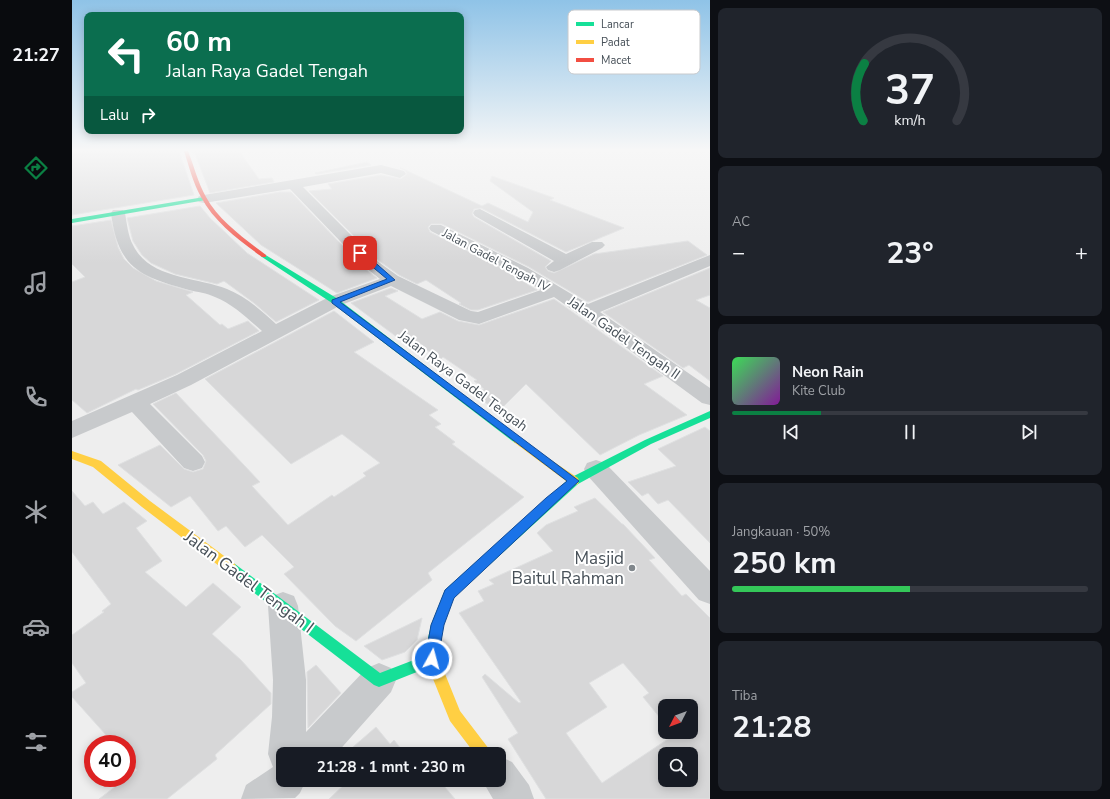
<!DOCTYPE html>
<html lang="id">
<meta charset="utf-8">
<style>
:root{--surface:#171b24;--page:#20242c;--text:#f1f3f6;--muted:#9ea1a6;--line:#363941;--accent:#0b8043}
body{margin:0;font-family:"Nunito Sans",sans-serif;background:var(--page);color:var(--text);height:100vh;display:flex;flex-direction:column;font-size:15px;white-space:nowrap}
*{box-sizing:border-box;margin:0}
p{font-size:13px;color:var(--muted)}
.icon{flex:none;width:22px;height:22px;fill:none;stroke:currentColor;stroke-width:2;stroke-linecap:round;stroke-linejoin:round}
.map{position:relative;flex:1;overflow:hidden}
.side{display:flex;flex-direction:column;gap:8px;padding:8px;background:#0d0f14;width:400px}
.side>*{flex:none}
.hud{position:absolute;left:12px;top:12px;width:380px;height:122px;border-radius:8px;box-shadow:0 2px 10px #0003;background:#0b6e4f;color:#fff;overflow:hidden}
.needle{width:26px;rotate:228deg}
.buttons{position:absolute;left:586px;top:699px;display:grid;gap:8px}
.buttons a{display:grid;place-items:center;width:40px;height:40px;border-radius:8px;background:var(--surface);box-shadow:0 2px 10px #0003;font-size:20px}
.speed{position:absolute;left:12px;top:735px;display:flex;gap:8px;font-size:20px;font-weight:700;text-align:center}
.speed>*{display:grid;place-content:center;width:52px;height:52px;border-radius:50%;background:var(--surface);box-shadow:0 2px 10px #0003;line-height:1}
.speed .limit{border:6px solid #d22;background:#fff;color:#111}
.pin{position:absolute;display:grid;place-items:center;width:34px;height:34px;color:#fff;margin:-17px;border-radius:8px;box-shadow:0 2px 6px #0006}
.me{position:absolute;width:44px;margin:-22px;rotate:7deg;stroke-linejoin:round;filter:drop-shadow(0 0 3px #0008)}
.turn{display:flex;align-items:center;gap:14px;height:84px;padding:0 16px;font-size:18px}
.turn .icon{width:52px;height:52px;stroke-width:2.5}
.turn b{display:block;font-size:28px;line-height:34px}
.then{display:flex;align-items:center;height:38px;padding:0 16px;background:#0003;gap:8px;font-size:15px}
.big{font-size:30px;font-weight:700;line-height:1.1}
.side .tile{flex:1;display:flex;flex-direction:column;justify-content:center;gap:6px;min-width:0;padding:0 14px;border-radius:8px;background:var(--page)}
.side .dial{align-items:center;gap:0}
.dial svg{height:104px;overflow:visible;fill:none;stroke:var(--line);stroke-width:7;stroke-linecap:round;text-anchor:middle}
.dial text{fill:var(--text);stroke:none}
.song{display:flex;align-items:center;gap:12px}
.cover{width:48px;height:48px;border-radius:6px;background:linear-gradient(135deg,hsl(130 70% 55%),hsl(290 70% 35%))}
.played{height:4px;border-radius:2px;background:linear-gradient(90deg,var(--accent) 25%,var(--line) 25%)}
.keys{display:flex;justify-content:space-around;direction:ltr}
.heat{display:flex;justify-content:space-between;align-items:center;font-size:22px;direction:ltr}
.charge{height:6px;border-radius:3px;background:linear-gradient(90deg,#34c759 50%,var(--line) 0)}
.trip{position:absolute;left:204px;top:747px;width:230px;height:40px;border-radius:8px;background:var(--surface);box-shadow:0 2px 10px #0003;font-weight:700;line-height:40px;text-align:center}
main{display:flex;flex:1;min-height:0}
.tab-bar{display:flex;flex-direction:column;width:72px;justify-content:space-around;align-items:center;background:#090b0e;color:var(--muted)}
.tab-bar .icon{width:28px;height:28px}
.tab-bar .active{color:var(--accent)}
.tab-bar b{font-size:18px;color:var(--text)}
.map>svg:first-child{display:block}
</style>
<main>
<nav class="tab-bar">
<b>21:27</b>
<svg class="icon active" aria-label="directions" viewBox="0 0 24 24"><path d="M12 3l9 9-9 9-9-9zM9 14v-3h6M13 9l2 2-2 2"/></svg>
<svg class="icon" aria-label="music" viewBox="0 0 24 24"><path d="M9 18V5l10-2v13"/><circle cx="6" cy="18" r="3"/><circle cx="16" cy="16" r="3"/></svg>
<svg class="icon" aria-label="phone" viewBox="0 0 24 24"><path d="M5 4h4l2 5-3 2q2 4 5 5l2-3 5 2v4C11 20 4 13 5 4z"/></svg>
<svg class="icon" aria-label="climate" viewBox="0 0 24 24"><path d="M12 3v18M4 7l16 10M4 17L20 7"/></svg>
<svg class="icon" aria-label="car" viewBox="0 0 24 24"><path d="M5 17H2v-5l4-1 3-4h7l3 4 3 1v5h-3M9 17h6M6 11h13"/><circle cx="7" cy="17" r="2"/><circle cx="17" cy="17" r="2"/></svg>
<svg class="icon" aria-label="filters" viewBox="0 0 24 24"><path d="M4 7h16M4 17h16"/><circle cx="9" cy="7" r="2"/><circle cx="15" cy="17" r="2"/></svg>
</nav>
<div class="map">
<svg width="638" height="799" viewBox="0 0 638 799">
<rect width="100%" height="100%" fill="#eee"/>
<g fill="#d7d7d8" stroke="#dfe0e1" fill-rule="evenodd">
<polygon points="0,151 107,151 122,195 0,215"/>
<polygon points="122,151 167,151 187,179 200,178 202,182 138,193"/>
<polygon points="295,162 299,165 245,174 243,173"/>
<polygon points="328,168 329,168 410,206 416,203 456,222 461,212 418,181 420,176 482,198 478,200 552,228 494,252 409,208 402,209 400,214 402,217 479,261 473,267 476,271 482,273 522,254 616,241 635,255 516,302 457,267 370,224 359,224 356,227 358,232 431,269 465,290 406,310 399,310 387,304 389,303 354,280 345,284 327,275 306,260 237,191 260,189 256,184 309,175 329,179 335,174 333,170"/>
<polygon points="208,192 219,192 292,268 305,278 265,293 189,245 144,203"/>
<polygon points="128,206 138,218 175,253 247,300 204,322 182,303 152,281 145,284 103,274 79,263 70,255 61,241 55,218"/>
<polygon points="39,220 46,247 52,259 61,268 84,281 121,292 114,295 148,325 150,324 156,329 176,321 187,331 104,374 66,390 64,389 15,413 0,400 0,282 13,277 0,264 0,226"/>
<polygon points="638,268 638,295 624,300 638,308 638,381 617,365 611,368 531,312"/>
<polygon points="319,288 326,291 313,296 350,319 368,312 386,321 407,325 482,299 591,376 572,384 615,415 567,435 528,455 454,384 426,412 402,394 412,389 402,381 405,380 371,357 369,359 334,337 329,340 279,303"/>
<polygon points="262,311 302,342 282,352 366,410 357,415 369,424 363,427 383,442 380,444 452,497 356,573 360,580 284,641 263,626 212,574 222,567 190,535 173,547 154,526 146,531 118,496 99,507 46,465 88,445 112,469 121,472 131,469 134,461 131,455 81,404 104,393 188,482 180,486 216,525 260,495 262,497 294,476 291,473 308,463 270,434 219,464 133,379"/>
<polygon points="633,427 638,431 638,543 596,500 586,504 576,493 570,496 556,482 604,466 586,449"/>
<polygon points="0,491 13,506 21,502 31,514 52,502 75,521 64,528 90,561 73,572 114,607 141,583 169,607 140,634 169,660 199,693 199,704 143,755 145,759 95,799 27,799 65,770 55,759 55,744 42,744 0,697 0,692 14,683 0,663 0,635 32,612 30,611 39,604 0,552"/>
<path d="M523,498L550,524H551L583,558L577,560L610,596L614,594L638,618V799H474L436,739L446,733L410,677L413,674L447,703L449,702L387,613L412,601L406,591L422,584L417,580L481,551L465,533L474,525L506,511L502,507ZM551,663L577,693L571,697L593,724V706H619V732H599L602,735L530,783L494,733L535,707L517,683ZM593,754H619V780H593Z"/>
<polygon points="350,618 345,640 333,652 310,660 292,646"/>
<polygon points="244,665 269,693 236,728 235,672"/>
<polygon points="304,727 318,744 322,740 333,754 273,754"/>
<polygon points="277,780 367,780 383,799 257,799"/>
</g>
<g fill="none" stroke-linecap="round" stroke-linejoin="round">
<g fill="#c8cacc" fill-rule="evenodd">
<path d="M309,165L332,171L334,174L328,178L309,173L231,187L305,261L326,276L399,311L406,312L469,290L432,268L359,231L357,228L359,225H369L456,268L516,304L638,255V266L528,312L638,388V405L630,403L544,340L482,297L407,324L387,320L319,286L269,305L119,385L78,404L130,456L133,462L130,468L121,471L112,468L60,412L0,438V421L105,375L190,331C176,319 161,304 143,297C135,293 125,292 117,290C67,276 46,268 39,213L41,210H51L53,213C55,224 56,236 61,245C77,279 125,277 155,289C173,296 190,311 204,324L257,297L308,279L293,267L218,189L132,203L127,202L125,199L127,196L132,195Z"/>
<polygon points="408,209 494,254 520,242 530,242 533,245 530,248 488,270 482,272 476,270 474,267 482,261 403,216 401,213 403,210"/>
<polygon points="524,460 533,463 638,571 638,604 627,600 515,475 512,469 515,463"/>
<polygon points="211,592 222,596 226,606 234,680 234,732 295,668 307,663 319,668 324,680 319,692 264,754 211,754 211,780 234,780 228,793 223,798 169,799 174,785 201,767 196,754 200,717 201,680 196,606 200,596"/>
<polygon points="427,756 440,762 457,785 462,799 421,799 410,780 427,780"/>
</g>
<g fill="#16e098" fill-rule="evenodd">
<polygon points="132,197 134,198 134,200 0,223 0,219"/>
<polygon points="192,254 266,299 449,439 451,441 449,443 443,443 260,303 190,257 189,256"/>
<polygon points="638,411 638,418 579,444 506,484 382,597 371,625 368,642 363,644 358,642 356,638 359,625 373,590 498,478 573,440"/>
<polygon points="159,563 163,564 308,673 360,653 365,654 367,659 365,664 307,687 302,685 155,572 153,568 155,564"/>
</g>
<g fill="#ffcf43" fill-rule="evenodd">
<polygon points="446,438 506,478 507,481 506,484 502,485 498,484 443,443 441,441 443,439"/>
<polygon points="0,451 29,461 78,501 163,564 165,568 163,572 159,573 155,572 70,507 21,467 0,459"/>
<polygon points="363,632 368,634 370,638 367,659 388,711 417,749 420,754 403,754 378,721 353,659 358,634"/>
</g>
<path fill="#f24e42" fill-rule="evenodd" d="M112,151H116C122,166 126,183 134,197C147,221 173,239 194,255V257H190C168,241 142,222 129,197C121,183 117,166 112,151Z"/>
</g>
<linearGradient id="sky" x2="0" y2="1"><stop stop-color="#8fc3e7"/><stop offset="0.57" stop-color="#f7f7f7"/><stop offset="1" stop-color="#f7f7f7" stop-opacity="0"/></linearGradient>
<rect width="638" height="263" fill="url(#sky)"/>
<polygon fill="#1a73e8" stroke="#114b97" points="285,251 290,251 323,280 268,302 507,481 382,598 372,625 366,659 365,664 360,666 355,664 353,659 359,625 373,590 474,498 495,481 260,303 260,300 315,279 285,254"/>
<circle fill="#81878c" stroke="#fff" stroke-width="1.5" cx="560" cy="568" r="4"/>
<g text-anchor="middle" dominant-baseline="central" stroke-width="4" stroke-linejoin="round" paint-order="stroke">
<g font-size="12" fill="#475058" stroke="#fff">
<text transform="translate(424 260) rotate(28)">Jalan Gadel Tengah IV</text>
</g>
<g font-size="14" fill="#475058" stroke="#fff">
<text transform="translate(552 338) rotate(35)">Jalan Gadel Tengah II</text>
<text transform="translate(391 381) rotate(37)">Jalan Raya Gadel Tengah</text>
</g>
<g font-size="17" fill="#475058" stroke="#fff" text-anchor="end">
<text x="552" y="558">Masjid<tspan x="552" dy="20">Baitul Rahman</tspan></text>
</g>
<g font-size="17" fill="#475058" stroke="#fff">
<text transform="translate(177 582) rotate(37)">Jalan Gadel Tengah I</text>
</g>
</g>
<rect x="496" y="10" width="132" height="64" rx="6" fill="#fff" stroke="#c8cacd" stroke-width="1"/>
<rect x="504" y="22" width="18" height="4" fill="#16e098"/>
<rect x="504" y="40" width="18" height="4" fill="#ffcf43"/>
<rect x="504" y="58" width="18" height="4" fill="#f24e42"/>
<g font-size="11" fill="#475058">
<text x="529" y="28">Lancar</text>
<text x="529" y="46">Padat</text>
<text x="529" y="64">Macet</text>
</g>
</svg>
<div class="buttons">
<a><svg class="needle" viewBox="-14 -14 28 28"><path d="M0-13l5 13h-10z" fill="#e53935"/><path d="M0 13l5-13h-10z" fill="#9ea1a6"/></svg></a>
<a><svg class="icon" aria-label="search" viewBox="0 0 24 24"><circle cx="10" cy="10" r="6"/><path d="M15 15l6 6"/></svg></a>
</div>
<div class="speed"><div class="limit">40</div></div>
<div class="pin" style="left:288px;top:253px;background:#d93025"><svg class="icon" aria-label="arrive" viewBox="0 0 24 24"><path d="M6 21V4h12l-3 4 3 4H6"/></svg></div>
<svg class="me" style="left:360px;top:659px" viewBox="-20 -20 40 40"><circle r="17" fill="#1a73e8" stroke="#fff" stroke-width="3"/><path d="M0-11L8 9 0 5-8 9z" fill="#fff"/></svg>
<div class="trip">21:28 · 1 mnt · 230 m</div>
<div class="hud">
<div class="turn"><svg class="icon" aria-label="left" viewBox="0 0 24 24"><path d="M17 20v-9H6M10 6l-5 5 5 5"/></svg><div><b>60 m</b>Jalan Raya Gadel Tengah</div></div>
<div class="then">Lalu<svg class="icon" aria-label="right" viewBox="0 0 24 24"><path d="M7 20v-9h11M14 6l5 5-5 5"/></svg></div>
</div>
</div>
<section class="side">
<div class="tile dial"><svg viewBox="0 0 100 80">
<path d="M14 69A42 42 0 1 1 86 69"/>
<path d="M14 69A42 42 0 0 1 15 25" stroke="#0b8043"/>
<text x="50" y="56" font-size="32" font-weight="700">37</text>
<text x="50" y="72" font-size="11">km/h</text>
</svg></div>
<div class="tile"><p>AC</p>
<div class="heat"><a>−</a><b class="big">23°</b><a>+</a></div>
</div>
<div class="tile">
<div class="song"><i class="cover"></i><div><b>Neon Rain</b><p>Kite Club</p></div></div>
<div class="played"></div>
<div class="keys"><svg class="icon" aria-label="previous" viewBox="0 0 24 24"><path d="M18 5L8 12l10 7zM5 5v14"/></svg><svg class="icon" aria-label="pause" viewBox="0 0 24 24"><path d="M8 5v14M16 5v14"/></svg><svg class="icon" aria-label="next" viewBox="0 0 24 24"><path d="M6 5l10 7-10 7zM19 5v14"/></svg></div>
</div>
<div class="tile"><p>Jangkauan · 50%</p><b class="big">250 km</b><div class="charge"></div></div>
<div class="tile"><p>Tiba</p><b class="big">21:28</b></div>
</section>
</main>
